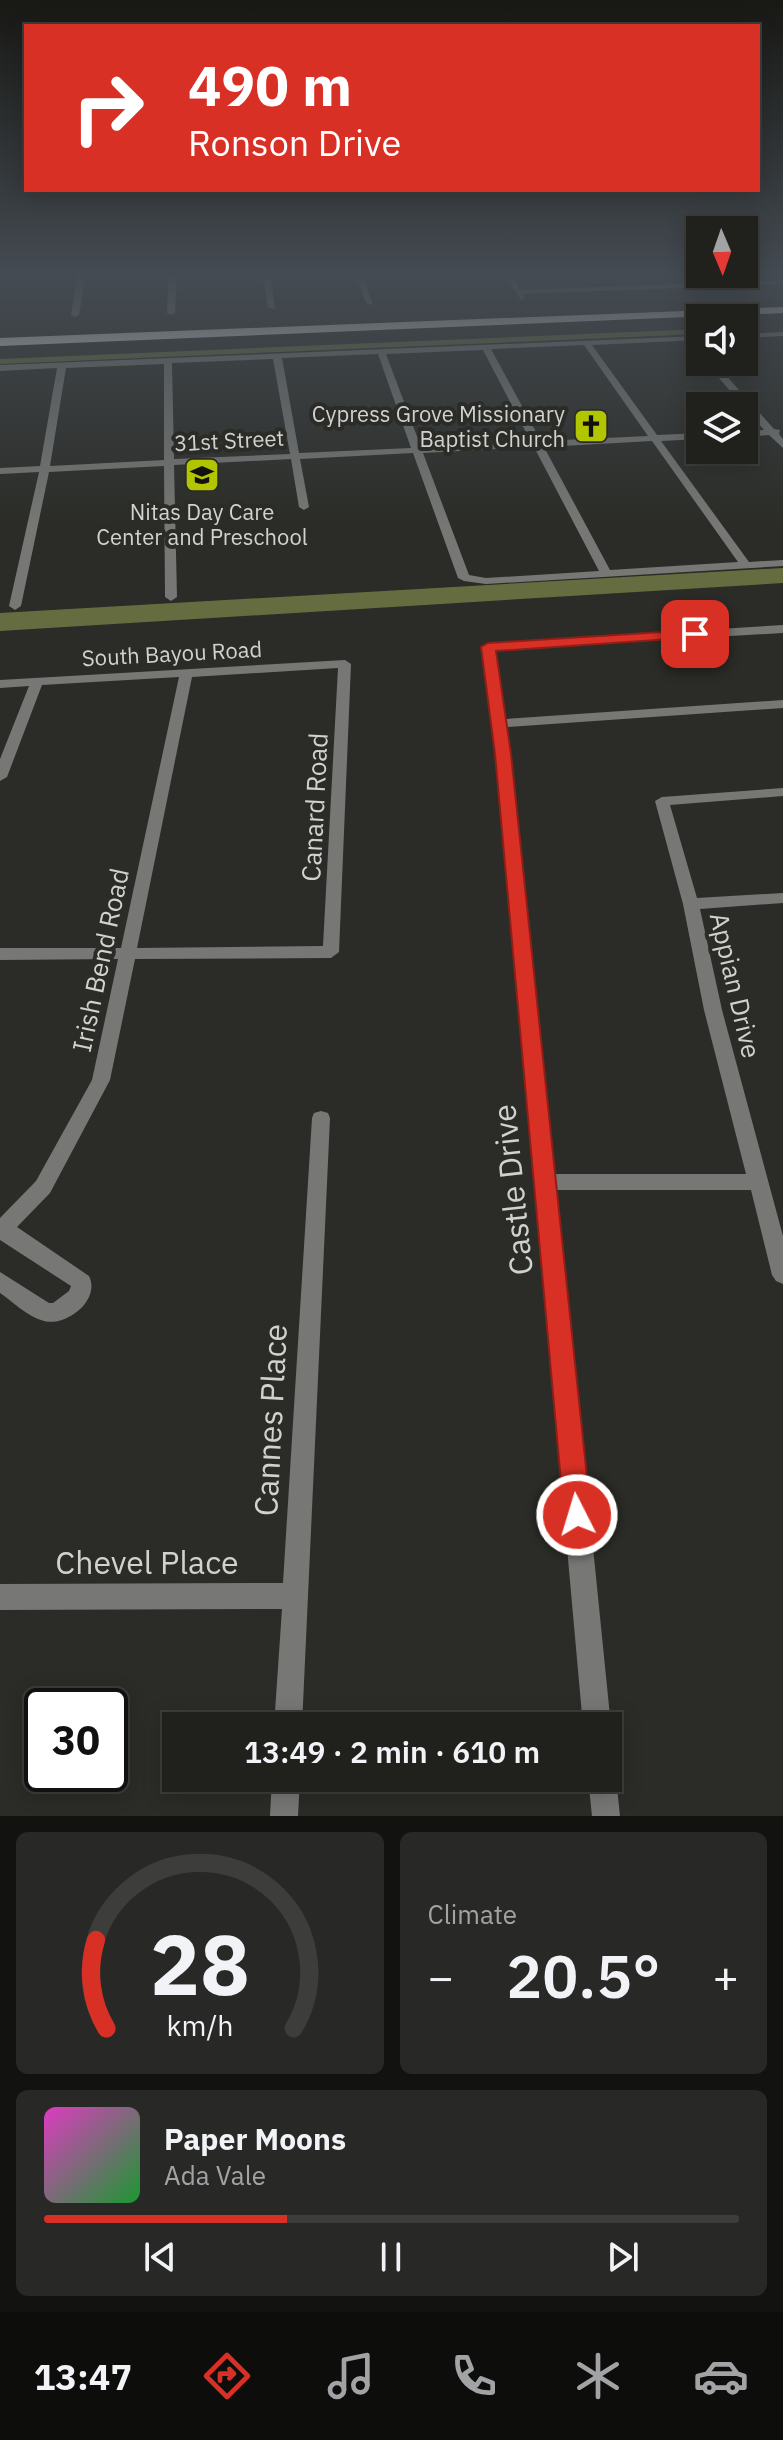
<!DOCTYPE html>
<meta charset="utf-8">
<style>
:root{--surface:#20211d;--page:#282926;--text:#f1f3f6;--muted:#a2a3a4;--line:#3d3e3b;--accent:#d93025}
body{margin:0;font-family:"IBM Plex Sans",sans-serif;background:var(--page);color:var(--text);height:100vh;display:flex;flex-direction:column;font-size:30px;white-space:nowrap}
*{box-sizing:border-box;margin:0}
p{font-size:26px;color:var(--muted)}
.icon{flex:none;width:44px;height:44px;fill:none;stroke:currentColor;stroke-width:2;stroke-linecap:round;stroke-linejoin:round}
.map{position:relative;height:1816px;overflow:hidden}
.drawer{display:flex;flex-direction:column;gap:16px;padding:16px;background:#121210;flex:1}
.drawer>*{flex:none}
.top-card{position:absolute;left:24px;top:24px;width:736px;height:168px;border-radius:0px;box-shadow:0 4px 20px #0003,0 0 0 2px var(--line);background:#d93025;color:#fff;overflow:hidden}
.needle{width:52px;rotate:178deg}
.buttons{position:absolute;left:686px;top:216px;display:grid;gap:16px}
.buttons a{display:grid;place-items:center;width:72px;height:72px;border-radius:0px;background:var(--surface);box-shadow:0 4px 20px #0003,0 0 0 2px var(--line);font-size:40px}
.speed{position:absolute;left:24px;top:1688px;display:flex;gap:16px;font-size:40px;font-weight:700;text-align:center}
.speed>*{display:grid;place-content:center;width:104px;height:104px;border-radius:50%;background:var(--surface);box-shadow:0 4px 20px #0003,0 0 0 2px var(--line);line-height:1}
.speed .limit{border:4px solid #111;border-radius:12px;background:#fff;color:#111}
.pin{position:absolute;display:grid;place-items:center;width:68px;height:68px;color:#fff;margin:-34px;border-radius:16px;box-shadow:0 4px 12px #0006}
.me{position:absolute;width:88px;margin:-44px;rotate:355deg;stroke-linejoin:round;filter:drop-shadow(0 0 6px #0008)}
.turn{display:flex;align-items:center;gap:28px;height:168px;padding:0 32px;font-size:36px}
.turn .icon{width:104px;height:104px;stroke-width:2.5}
.turn b{display:block;font-size:56px;line-height:68px}
.big{font-size:60px;font-weight:600;line-height:1.1}
.drawer .tile{flex:1;display:flex;flex-direction:column;justify-content:center;gap:12px;min-width:0;padding:0 28px;border-radius:12px;background:var(--page)}
.drawer .dial{align-items:center;gap:0}
.dial svg{height:208px;overflow:visible;fill:none;stroke:var(--line);stroke-width:7;stroke-linecap:round;text-anchor:middle}
.dial text{fill:var(--text);stroke:none}
.song{display:flex;align-items:center;gap:24px}
.cover{width:96px;height:96px;border-radius:12px;background:linear-gradient(135deg,hsl(310 70% 55%),hsl(130 70% 35%))}
.played{height:8px;border-radius:4px;background:linear-gradient(90deg,var(--accent) 35%,var(--line) 35%)}
.keys{display:flex;justify-content:space-around;direction:ltr}
.heat{display:flex;justify-content:space-between;align-items:center;font-size:44px;direction:ltr}
.drawer .tiles{flex:1;display:grid;gap:16px;grid-template-columns:1fr 1fr}
.tile:last-child{grid-column:span 2}
.trip{position:absolute;left:162px;top:1712px;width:460px;height:80px;border-radius:0px;background:var(--surface);box-shadow:0 4px 20px #0003,0 0 0 2px var(--line);font-weight:600;line-height:80px;text-align:center}
.dock{display:flex;height:128px;justify-content:space-around;align-items:center;background:#0d0d0c;color:var(--muted)}
.dock .icon{width:56px;height:56px}
.dock .on{color:var(--accent)}
.dock b{font-size:36px;color:var(--text)}
.map>svg:first-child{display:block}
</style>
<div class="map">
<svg width="783" height="1816" viewBox="0 0 783 1816">
<rect width="100%" height="100%" fill="#2b2c27"/>
<g fill="#656d40">
<polygon points="700,329 700,334 0,364 0,359"/>
<polygon points="783,568 783,583 0,631 0,613"/>
</g>
<g fill="none" stroke-linecap="round" stroke-linejoin="round">
<g fill="#777875" fill-rule="evenodd">
<polygon points="78,272 86,272 79,315 75,317 71,315"/>
<polygon points="169,272 177,272 175,313 171,315 167,313"/>
<polygon points="262,272 270,272 275,309 268,307"/>
<polygon points="355,272 362,272 373,305 366,303"/>
<polygon points="447,272 454,272 455,280 449,280"/>
<polygon points="503,272 510,272 520,290 783,280 783,284 522,294 525,298 521,300"/>
<polygon points="783,332 783,336 744,338 744,334"/>
<path d="M700,336V340L592,345L657,435L700,433V439L661,441L749,562L783,560V566L486,584L464,581L458,578L413,453L300,459L309,507L304,510L299,507L291,459L174,465L177,597L171,601L165,597L164,466L49,472L21,606L15,610L9,606L39,472L0,474V468L40,466L57,368L0,371V365ZM584,345L648,436L541,441L491,349ZM483,350L531,442L421,447L386,354ZM378,354L411,448L299,453L282,358ZM273,359L290,454L174,459L172,363ZM164,364V460L50,466L66,368ZM652,441L738,562L610,570L544,447ZM534,447L599,571L486,578L469,575L423,453Z"/>
<polygon points="705,362 714,362 774,429 780,430 779,434 783,439 783,448 769,435 744,437 744,431 764,430"/>
<polygon points="783,625 783,633 495,650 506,719 783,700 783,708 507,727 555,1174 746,1174 704,1010 683,904 655,801 662,797 783,788 783,796 670,805 697,898 783,893 783,903 700,909 722,1010 783,1236 783,1284 776,1281 772,1275 751,1190 557,1190 611,1726 608,1732 608,1726 583,1726 493,723 482,647 488,643"/>
<path d="M345,660L351,664L339,952L331,958L135,959L110,1080L50,1193L17,1227L89,1276C101,1300 66,1327 44,1321C28,1317 13,1302 0,1293V1272L49,1303H53L69,1291L71,1286L0,1240V1218L36,1181L92,1080L118,959L0,960V948H121L179,677L42,685L7,777L0,781V759L29,686L0,688V680ZM338,668L323,946L137,948L192,677Z"/>
<polygon points="321,1111 328,1113 330,1118 302,1726 274,1726 282,1609 0,1610 0,1584 283,1583 312,1118 314,1113"/>
<polygon points="608,1766 612,1768 616,1778 620,1816 592,1816 588,1778 608,1778"/>
<polygon points="272,1778 300,1778 298,1816 270,1816"/>
</g>
<polygon fill="#e1e3dc" fill-rule="evenodd" points="783,307 783,313 0,346 0,338"/>
</g>
<linearGradient id="sky" x2="0" y2="1"><stop stop-color="#181815"/><stop offset="0.52" stop-color="#444b52"/><stop offset="1" stop-color="#444b52" stop-opacity="0"/></linearGradient>
<rect width="783" height="527" fill="url(#sky)"/>
<polygon fill="#d93025" stroke="#8d1f18" stroke-width="2" points="695,630 702,634 700,637 496,651 511,754 591,1515 587,1524 577,1528 568,1524 564,1515 495,754 481,647 488,643"/>
<defs>
<g id="church-square" transform="scale(1.8)"><rect x="-9" y="-9" width="18" height="18" rx="4" fill="#b1c500" stroke="#2b2c27"/><path d="M-1.2-6h2.4v3.5h3.3v2.4h-3.3V6h-2.4V-.1h-3.3v-2.4h3.3Z" fill="#111"/></g>
<g id="school-square" transform="scale(1.8)"><rect x="-9" y="-9" width="18" height="18" rx="4" fill="#b1c500" stroke="#2b2c27"/><path d="M0-5L7-2L0 1L-7-2ZM-4 1L0 2.5L4 1V4Q0 6-4 4Z" fill="#111"/></g>
</defs>
<g fill-rule="evenodd">
<use href="#church-square" x="591" y="426"/>
<use href="#school-square" x="202" y="475"/>
</g>
<g text-anchor="middle" dominant-baseline="central" stroke-width="8" stroke-linejoin="round" paint-order="stroke">
<g font-size="22" fill="#d1d2cf" stroke="#2b2c27" text-anchor="end">
<text x="565" y="413">Cypress Grove Missionary<tspan x="565" dy="25">Baptist Church</tspan></text>
<text x="202" y="511" text-anchor="middle">Nitas Day Care<tspan x="202" dy="25">Center and Preschool</tspan></text>
</g>
<g font-size="22" fill="#d1d2cf" stroke="#2b2c27">
<text transform="translate(229 440) rotate(-3)">31st Street</text>
<text transform="translate(172 653) rotate(-3)">South Bayou Road</text>
</g>
<g font-size="26" fill="#d1d2cf" stroke="#2b2c27">
<text transform="translate(314 807) rotate(-87)">Canard Road</text>
<text transform="translate(100 960) rotate(-78)">Irish Bend Road</text>
<text transform="translate(736 985) rotate(77)">Appian Drive</text>
</g>
<g font-size="32" fill="#d1d2cf" stroke="#2b2c27">
<text transform="translate(512 1190) rotate(-96)">Castle Drive</text>
<text transform="translate(270 1420) rotate(-87)">Cannes Place</text>
<text x="147" y="1562">Chevel Place</text>
</g>
</g>
</svg>
<div class="buttons">
<a><svg class="needle" viewBox="-14 -14 28 28"><path d="M0-13l5 13h-10z" fill="#e53935"/><path d="M0 13l5-13h-10z" fill="#a2a3a4"/></svg></a>
<a><svg class="icon" aria-label="sound" viewBox="0 0 24 24"><path d="M4 9h4l5-4v14l-5-4H4zM17 9q2 3 0 6"/></svg></a>
<a><svg class="icon" aria-label="layers" viewBox="0 0 24 24"><path d="M12 4l9 5-9 5-9-5zM3 14l9 5 9-5"/></svg></a>
</div>
<div class="speed"><div class="limit">30</div></div>
<div class="pin" style="left:695px;top:634px;background:#d93025"><svg class="icon" aria-label="arrive" viewBox="0 0 24 24"><path d="M6 21V4h12l-3 4 3 4H6"/></svg></div>
<svg class="me" style="left:577px;top:1515px" viewBox="-20 -20 40 40"><circle r="17" fill="#d93025" stroke="#fff" stroke-width="3"/><path d="M0-11L8 9 0 5-8 9z" fill="#fff"/></svg>
<div class="trip">13:49 · 2 min · 610 m</div>
<div class="top-card">
<div class="turn"><svg class="icon" aria-label="right" viewBox="0 0 24 24"><path d="M7 20v-9h11M14 6l5 5-5 5"/></svg><div><b>490 m</b>Ronson Drive</div></div>
</div>
</div>
<section class="drawer">
<div class="tiles">
<div class="tile dial"><svg viewBox="0 0 100 80">
<path d="M14 69A42 42 0 1 1 86 69"/>
<path d="M14 69A42 42 0 0 1 10 35" stroke="#d93025"/>
<text x="50" y="56" font-size="32" font-weight="700">28</text>
<text x="50" y="72" font-size="11">km/h</text>
</svg></div>
<div class="tile"><p>Climate</p>
<div class="heat"><a>−</a><b class="big">20.5°</b><a>+</a></div>
</div>
<div class="tile">
<div class="song"><i class="cover"></i><div><b>Paper Moons</b><p>Ada Vale</p></div></div>
<div class="played"></div>
<div class="keys"><svg class="icon" aria-label="previous" viewBox="0 0 24 24"><path d="M18 5L8 12l10 7zM5 5v14"/></svg><svg class="icon" aria-label="pause" viewBox="0 0 24 24"><path d="M8 5v14M16 5v14"/></svg><svg class="icon" aria-label="next" viewBox="0 0 24 24"><path d="M6 5l10 7-10 7zM19 5v14"/></svg></div>
</div>
</div>
</section>
<nav class="dock">
<b>13:47</b>
<svg class="icon on" aria-label="directions" viewBox="0 0 24 24"><path d="M12 3l9 9-9 9-9-9zM9 14v-3h6M13 9l2 2-2 2"/></svg>
<svg class="icon" aria-label="music" viewBox="0 0 24 24"><path d="M9 18V5l10-2v13"/><circle cx="6" cy="18" r="3"/><circle cx="16" cy="16" r="3"/></svg>
<svg class="icon" aria-label="phone" viewBox="0 0 24 24"><path d="M5 4h4l2 5-3 2q2 4 5 5l2-3 5 2v4C11 20 4 13 5 4z"/></svg>
<svg class="icon" aria-label="climate" viewBox="0 0 24 24"><path d="M12 3v18M4 7l16 10M4 17L20 7"/></svg>
<svg class="icon" aria-label="car" viewBox="0 0 24 24"><path d="M5 17H2v-5l4-1 3-4h7l3 4 3 1v5h-3M9 17h6M6 11h13"/><circle cx="7" cy="17" r="2"/><circle cx="17" cy="17" r="2"/></svg>
</nav>
